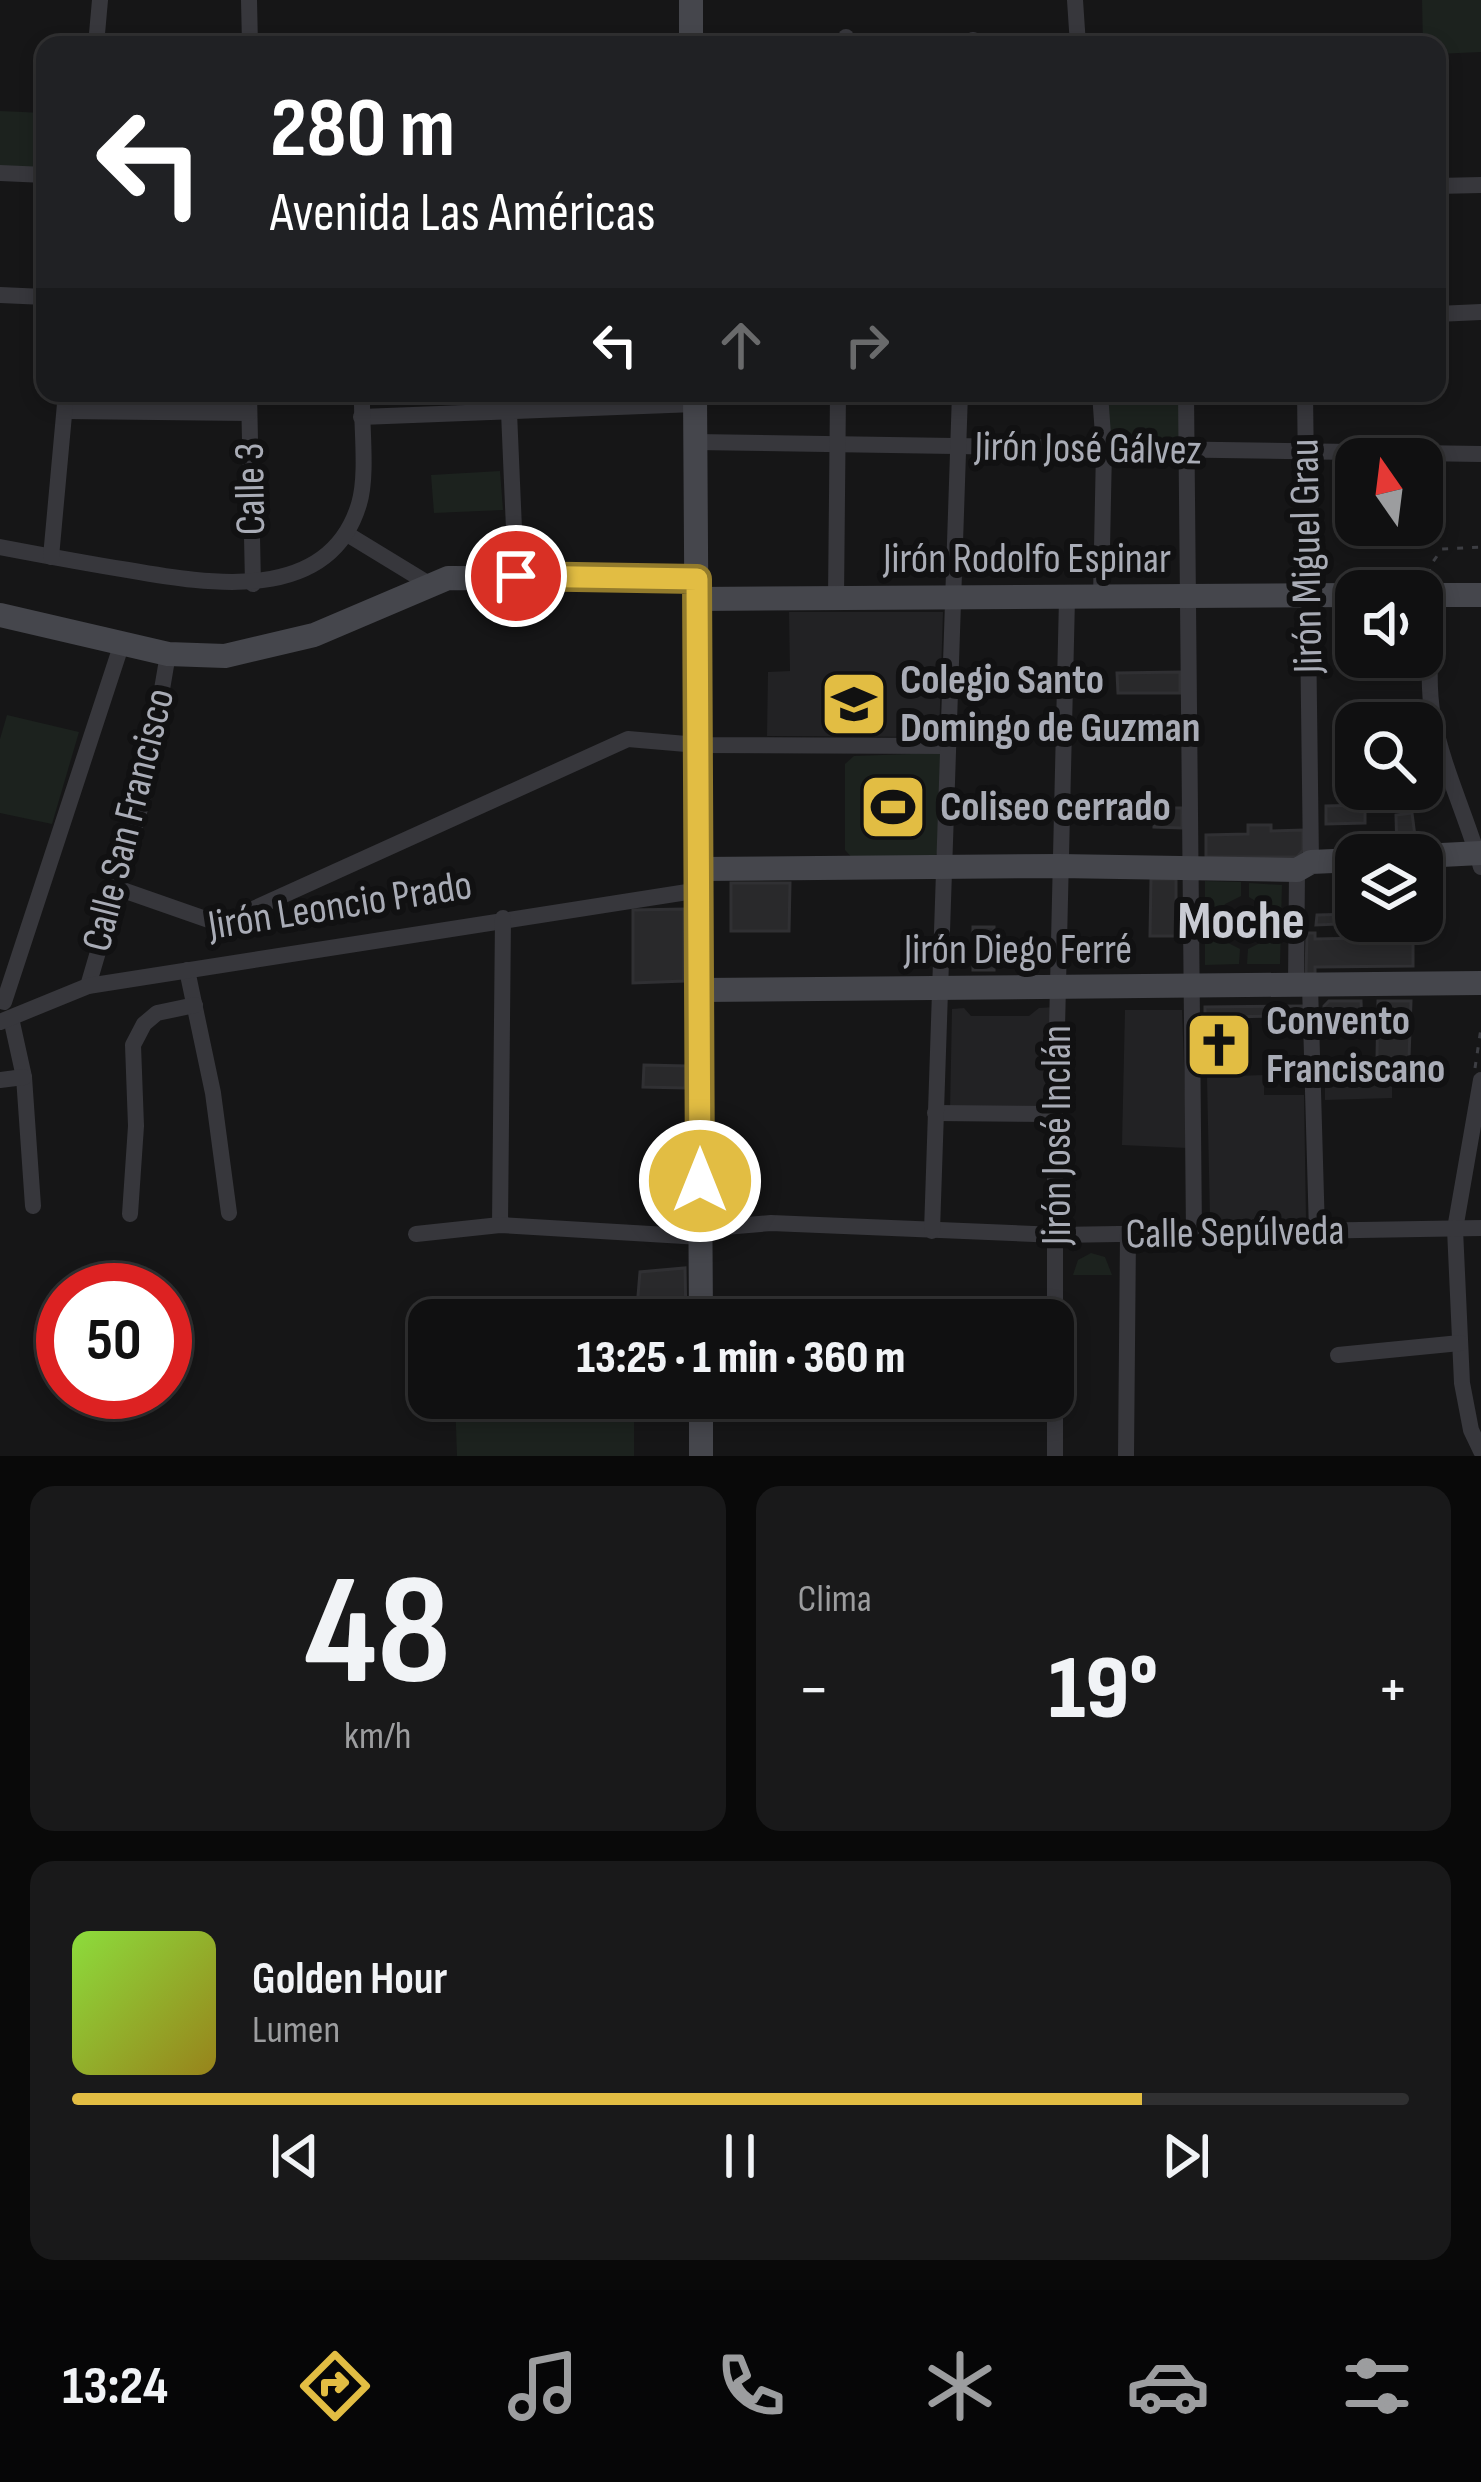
<!DOCTYPE html>
<html lang="es">
<meta charset="utf-8">
<style>
:root{--surface:#101011;--page:#19191a;--text:#f1f3f6;--muted:#9c9d9f;--line:#303031;--accent:#e2bd43}
body{margin:0;font-family:"Sofia Sans Condensed",sans-serif;background:var(--page);color:var(--text);height:100vh;display:flex;flex-direction:column;font-size:45px;white-space:nowrap}
*{box-sizing:border-box;margin:0}
p{font-size:39px;color:var(--muted)}
.icon{flex:none;width:66px;height:66px;fill:none;stroke:currentColor;stroke-width:2;stroke-linecap:round;stroke-linejoin:round}
.map{position:relative;height:1456px;overflow:hidden}
.sheet{display:flex;flex-direction:column;gap:30px;padding:30px;background:#090909;flex:1}
.sheet>*{flex:none}
.hud{position:absolute;left:36px;top:36px;width:1410px;height:366px;border-radius:24px;box-shadow:0 6px 18px #0003,0 0 0 3px var(--line);background:#202124;color:#fff;overflow:hidden}
.needle{width:78px;rotate:346deg}
.controls{position:absolute;left:1335px;top:438px;display:grid;gap:24px}
.controls a{display:grid;place-items:center;width:108px;height:108px;border-radius:24px;background:var(--surface);box-shadow:0 6px 18px #0003,0 0 0 3px var(--line);font-size:60px}
.speed{position:absolute;left:36px;top:1263px;display:flex;gap:24px;font-size:60px;font-weight:700;text-align:center}
.speed>*{display:grid;place-content:center;width:156px;height:156px;border-radius:50%;background:var(--surface);box-shadow:0 6px 18px #0003,0 0 0 3px var(--line);line-height:1}
.speed .limit{border:18px solid #d22;background:#fff;color:#111}
.pin{position:absolute;display:grid;place-items:center;width:102px;height:102px;color:#fff;margin:-51px;border:6px solid #fff;border-radius:50%;box-shadow:0 3px 12px #0007}
.me{position:absolute;width:132px;margin:-66px;rotate:0deg;stroke-linejoin:round;filter:drop-shadow(0 0 9px #0008)}
.turn{display:flex;align-items:center;gap:42px;height:252px;padding:0 36px;font-size:54px}
.turn .icon{width:156px;height:156px;stroke-width:2.5}
.turn b{display:block;font-size:84px;line-height:102px}
.lanes{display:flex;align-items:center;height:114px;padding:0 36px;background:#0003;justify-content:center;gap:60px;direction:ltr}
.lanes .off{opacity:.35}
.big{font-size:90px;font-weight:800;line-height:1.1}
.sheet .widget{flex:1;display:flex;flex-direction:column;justify-content:center;gap:18px;min-width:0;padding:0 42px;border-radius:24px;background:var(--page)}
.sheet .dial{align-items:center;gap:0}
.dial b{font-size:156px;line-height:1}
.song{display:flex;align-items:center;gap:36px}
.cover{width:144px;height:144px;border-radius:18px;background:linear-gradient(135deg,hsl(90 70% 55%),hsl(50 70% 35%))}
.played{height:12px;border-radius:6px;background:linear-gradient(90deg,var(--accent) 80%,var(--line) 80%)}
.keys{display:flex;justify-content:space-around;direction:ltr}
.heat{display:flex;justify-content:space-between;align-items:center;font-size:66px;direction:ltr}
.sheet .tiles{flex:1;display:grid;gap:30px;grid-template-columns:1fr 1fr}
.widget:last-child{grid-column:span 2}
.trip{position:absolute;left:408px;top:1299px;width:666px;height:120px;border-radius:24px;background:var(--surface);box-shadow:0 6px 18px #0003,0 0 0 3px var(--line);font-weight:800;line-height:120px;text-align:center}
.tabs{display:flex;height:192px;justify-content:space-around;align-items:center;background:#060607;color:var(--muted)}
.tabs .icon{width:84px;height:84px}
.tabs .on{color:var(--accent)}
.tabs b{font-size:54px;color:var(--text)}
.map>svg:first-child{display:block}
</style>
<div class="map">
<svg width="1481" height="1456" viewBox="0 0 1481 1456">
<rect width="100%" height="100%" fill="#161617"/>
<g fill="#222224">
<polygon points="789,612 943,612 939,737 767,736 768,672 790,671"/>
<polygon points="1055,1007 1054,1113 950,1112 952,1009 964,1008 971,1016 1029,1016 1039,1008"/>
<polygon points="1125,1010 1182,1010 1187,1148 1122,1145"/>
<polygon points="1264,1075 1264,1095 1304,1095 1306,1220 1210,1220 1207,1077"/>
<polygon points="1392,1084 1392,1098 1325,1100 1325,1085"/>
</g>
<g fill="#1c221e">
<polygon points="1422,0 1481,0 1481,52 1437,54 1437,45 1423,45"/>
<polygon points="0,111 45,113 45,170 0,168"/>
<polygon points="1102,393 1183,393 1184,446 1106,445"/>
<polygon points="500,471 503,510 434,513 431,475"/>
<polygon points="7,715 79,732 52,824 0,813 0,739"/>
<polygon points="939,753 943,759 940,849 933,859 855,861 845,850 845,764 854,756"/>
<polygon points="1205,881 1241,882 1241,896 1225,904 1218,918 1205,919"/>
<polygon points="1249,883 1282,885 1281,920 1270,920 1262,905 1249,897"/>
<polygon points="1205,926 1217,926 1224,941 1240,949 1239,964 1205,965"/>
<polygon points="1270,928 1281,928 1280,964 1247,964 1248,949 1264,941"/>
<polygon points="1091,1253 1105,1257 1112,1275 1073,1275 1078,1260"/>
<polygon points="455,1398 634,1398 634,1456 457,1456"/>
</g>
<g fill="#29292b" stroke="#303033" stroke-width="3">
<polygon points="1180,672 1180,693 1118,693 1117,673"/>
<polygon points="1181,725 1181,743 1127,743 1127,727"/>
<polygon points="1365,805 1365,823 1326,824 1326,806"/>
<polygon points="1155,808 1182,808 1182,828 1154,827"/>
<polygon points="1412,813 1417,852 1397,853 1396,815"/>
<polygon points="1248,825 1271,825 1271,831 1303,830 1303,850 1297,857 1206,857 1206,835 1248,834"/>
<polygon points="1151,879 1176,879 1176,936 1150,936"/>
<polygon points="731,883 790,883 789,931 731,931"/>
<polygon points="684,909 684,981 633,983 633,910"/>
<polygon points="1356,914 1356,921 1363,923 1316,925 1317,915"/>
<circle cx="1244" cy="923" r="9"/>
<rect x="973" y="927" width="21" height="43"/>
<polygon points="1307,933 1315,933 1315,939 1413,937 1413,966 1315,967 1315,974 1306,974"/>
<polygon points="1329,1001 1361,1001 1362,1028 1324,1029 1324,1006"/>
<polygon points="1378,1001 1411,1001 1409,1058 1377,1058"/>
<polygon points="1303,1006 1304,1015 1232,1017 1233,1072 1205,1072 1205,1007"/>
<polygon points="644,1065 686,1066 685,1088 643,1087"/>
<polygon points="685,1268 686,1320 636,1320 640,1272"/>
</g>
<g fill="none" stroke-linecap="round" stroke-linejoin="round">
<g stroke="#3d3e43" stroke-width="3" stroke-dasharray="6 9" stroke-linecap="butt">
<polyline points="1429,575 1430,566 1442,549 1481,547"/>
<polyline points="1475,1068 1481,1028"/>
</g>
<g stroke="#37373c" stroke-width="16">
<polyline points="249,0 250,45"/>
<polyline points="1075,0 1078,45"/>
<polyline points="96,45 100,0"/>
<polyline points="846,45 846,37"/>
<polyline points="973,45 973,40"/>
<polyline points="0,173 45,175"/>
<polyline points="1437,186 1481,185"/>
<polyline points="0,295 45,297"/>
<polyline points="1437,314 1481,312"/>
<polyline points="249,393 253,584"/>
<polyline points="1100,393 1104,449 1101,598"/>
<polyline points="1186,393 1194,1234"/>
<polyline points="1305,393 1311,862"/>
<polyline points="65,411 249,413"/>
<polyline points="509,412 516,576"/>
<polyline points="361,417 695,404"/>
<polyline points="695,442 1481,454"/>
<polyline points="347,534 429,584"/>
<path d="M0,547C42,555 85,563 128,570C208,584 329,605 359,504C368,475 361,424 362,393"/>
<polyline points="51,557 66,393"/>
<path d="M1434,596C1432,635 1426,678 1433,717C1443,769 1467,817 1481,867"/>
<polyline points="836,599 838,393"/>
<polyline points="117,888 220,924 628,739 698,745 948,746"/>
<polyline points="187,970 213,1093 229,1213"/>
<polyline points="1296,985 1297,870"/>
<polyline points="1310,985 1317,1232"/>
<polyline points="88,986 144,795 168,654"/>
<polyline points="4,1002 122,643"/>
<polyline points="11,1018 24,1077 33,1206"/>
<polyline points="0,1022 88,986 700,890"/>
<polyline points="0,1080 24,1077"/>
<polyline points="1481,1080 1455,1229 1462,1383 1471,1430 1481,1451"/>
<polyline points="935,1113 1055,1114"/>
<polyline points="130,1214 136,1126 133,1045 144,1024 157,1013 195,1005"/>
<polyline points="500,1225 503,918"/>
<polyline points="701,1229 771,1223 1057,1235 1481,1228"/>
<polyline points="932,1231 960,393"/>
<polyline points="416,1234 500,1225 701,1237"/>
<polyline points="1338,1355 1460,1343"/>
<polyline points="1055,1456 1055,1114 1067,598"/>
<polyline points="1126,1456 1128,1234"/>
</g>
<g stroke="#45464c" stroke-width="24">
<polyline points="691,45 691,0"/>
<polyline points="695,393 701,1320"/>
<polyline points="1422,595 1481,595"/>
<polyline points="697,599 1356,595"/>
<polyline points="0,615 168,654 225,656 314,635 448,578 697,579"/>
<polyline points="1422,856 1481,853"/>
<polyline points="700,869 1059,866 1297,870 1311,862 1356,860"/>
<polyline points="700,990 1481,983"/>
<polyline points="701,1398 701,1456"/>
</g>
</g>
<g fill="none" stroke-linecap="round" stroke-linejoin="round">
<g stroke="#937b2c" stroke-width="30">
<polyline id="route" points="516,576 697,579 700,1181"/>
</g>
<use href="#route" stroke="#e2bd43" stroke-width="21"/>
</g>
<defs>
<g id="school-square" transform="scale(3.45)"><rect x="-9" y="-9" width="18" height="18" rx="4" fill="#e2bd43" stroke="#111112"/><path d="M0-5L7-2L0 1L-7-2ZM-4 1L0 2.5L4 1V4Q0 6-4 4Z" fill="#111"/></g>
<g id="stadium-square" transform="scale(3.45)"><rect x="-9" y="-9" width="18" height="18" rx="4" fill="#e2bd43" stroke="#111112"/><path d="M0-5a6.5 5 0 1 0 0 10a6.5 5 0 1 0 0-10ZM-3.5-1.8h7v3.6h-7Z" fill="#111"/></g>
<g id="church-square" transform="scale(3.45)"><rect x="-9" y="-9" width="18" height="18" rx="4" fill="#e2bd43" stroke="#111112"/><path d="M-1.2-6h2.4v3.5h3.3v2.4h-3.3V6h-2.4V-.1h-3.3v-2.4h3.3Z" fill="#111"/></g>
</defs>
<g fill-rule="evenodd">
<use href="#school-square" x="854" y="704"/>
<use href="#stadium-square" x="893" y="807"/>
<use href="#church-square" x="1219" y="1045"/>
</g>
<g text-anchor="middle" dominant-baseline="central" stroke-width="12" stroke-linejoin="round" paint-order="stroke">
<g font-size="42" fill="#a9acb6" stroke="#111112">
<text transform="translate(1088 449) rotate(1)">Jirón José Gálvez</text>
<text transform="translate(251 489) rotate(-91)">Calle 3</text>
<text transform="translate(1307 556) rotate(-91)">Jirón Miguel Grau</text>
<text x="1027" y="559">Jirón Rodolfo Espinar</text>
<text transform="translate(129 820) rotate(-76)">Calle San Francisco</text>
<text transform="translate(340 906) rotate(-9)">Jirón Leoncio Prado</text>
<text x="1018" y="950">Jirón Diego Ferré</text>
<text transform="translate(1057 1135) rotate(-90)">Jirón José Inclán</text>
<text transform="translate(1235 1233) rotate(-1)">Calle Sepúlveda</text>
</g>
<g font-size="42" font-weight="bold" fill="#a9acb6" stroke="#111112" text-anchor="start">
<text x="900" y="680">Colegio Santo<tspan x="900" dy="48">Domingo de Guzman</tspan></text>
<text x="940" y="807">Coliseo cerrado</text>
<text x="1266" y="1021">Convento<tspan x="1266" dy="48">Franciscano</tspan></text>
</g>
<g font-size="54" font-weight="bold" fill="#c9cbd3" stroke="#111112">
<text x="1241" y="921">Moche</text>
</g>
</g>
</svg>
<div class="controls">
<a><svg class="needle" viewBox="-14 -14 28 28"><path d="M0-13l5 13h-10z" fill="#e53935"/><path d="M0 13l5-13h-10z" fill="#9c9d9f"/></svg></a>
<a><svg class="icon" aria-label="sound" viewBox="0 0 24 24"><path d="M4 9h4l5-4v14l-5-4H4zM17 9q2 3 0 6"/></svg></a>
<a><svg class="icon" aria-label="search" viewBox="0 0 24 24"><circle cx="10" cy="10" r="6"/><path d="M15 15l6 6"/></svg></a>
<a><svg class="icon" aria-label="layers" viewBox="0 0 24 24"><path d="M12 4l9 5-9 5-9-5zM3 14l9 5 9-5"/></svg></a>
</div>
<div class="speed"><div class="limit">50</div></div>
<div class="pin" style="left:516px;top:576px;background:#d93025"><svg class="icon" aria-label="arrive" viewBox="0 0 24 24"><path d="M6 21V4h12l-3 4 3 4H6"/></svg></div>
<svg class="me" style="left:700px;top:1181px" viewBox="-20 -20 40 40"><circle r="17" fill="#e2bd43" stroke="#fff" stroke-width="3"/><path d="M0-11L8 9 0 5-8 9z" fill="#fff"/></svg>
<div class="trip">13:25 · 1 min · 360 m</div>
<div class="hud">
<div class="turn"><svg class="icon" aria-label="left" viewBox="0 0 24 24"><path d="M17 20v-9H6M10 6l-5 5 5 5"/></svg><div><b>280 m</b>Avenida Las Américas</div></div>
<div class="lanes"><svg class="icon" aria-label="left" viewBox="0 0 24 24"><path d="M17 20v-9H6M10 6l-5 5 5 5"/></svg><svg class="icon off" aria-label="ahead" viewBox="0 0 24 24"><path d="M12 20V5M6 11l6-6 6 6"/></svg><svg class="icon off" aria-label="right" viewBox="0 0 24 24"><path d="M7 20v-9h11M14 6l5 5-5 5"/></svg></div>
</div>
</div>
<section class="sheet">
<div class="tiles">
<div class="widget dial"><b>48</b><p>km/h</p></div>
<div class="widget"><p>Clima</p>
<div class="heat"><a>−</a><b class="big">19°</b><a>+</a></div>
</div>
<div class="widget">
<div class="song"><i class="cover"></i><div><b>Golden Hour</b><p>Lumen</p></div></div>
<div class="played"></div>
<div class="keys"><svg class="icon" aria-label="previous" viewBox="0 0 24 24"><path d="M18 5L8 12l10 7zM5 5v14"/></svg><svg class="icon" aria-label="pause" viewBox="0 0 24 24"><path d="M8 5v14M16 5v14"/></svg><svg class="icon" aria-label="next" viewBox="0 0 24 24"><path d="M6 5l10 7-10 7zM19 5v14"/></svg></div>
</div>
</div>
</section>
<nav class="tabs">
<b>13:24</b>
<svg class="icon on" aria-label="directions" viewBox="0 0 24 24"><path d="M12 3l9 9-9 9-9-9zM9 14v-3h6M13 9l2 2-2 2"/></svg>
<svg class="icon" aria-label="music" viewBox="0 0 24 24"><path d="M9 18V5l10-2v13"/><circle cx="6" cy="18" r="3"/><circle cx="16" cy="16" r="3"/></svg>
<svg class="icon" aria-label="phone" viewBox="0 0 24 24"><path d="M5 4h4l2 5-3 2q2 4 5 5l2-3 5 2v4C11 20 4 13 5 4z"/></svg>
<svg class="icon" aria-label="climate" viewBox="0 0 24 24"><path d="M12 3v18M4 7l16 10M4 17L20 7"/></svg>
<svg class="icon" aria-label="car" viewBox="0 0 24 24"><path d="M5 17H2v-5l4-1 3-4h7l3 4 3 1v5h-3M9 17h6M6 11h13"/><circle cx="7" cy="17" r="2"/><circle cx="17" cy="17" r="2"/></svg>
<svg class="icon" aria-label="filters" viewBox="0 0 24 24"><path d="M4 7h16M4 17h16"/><circle cx="9" cy="7" r="2"/><circle cx="15" cy="17" r="2"/></svg>
</nav>
